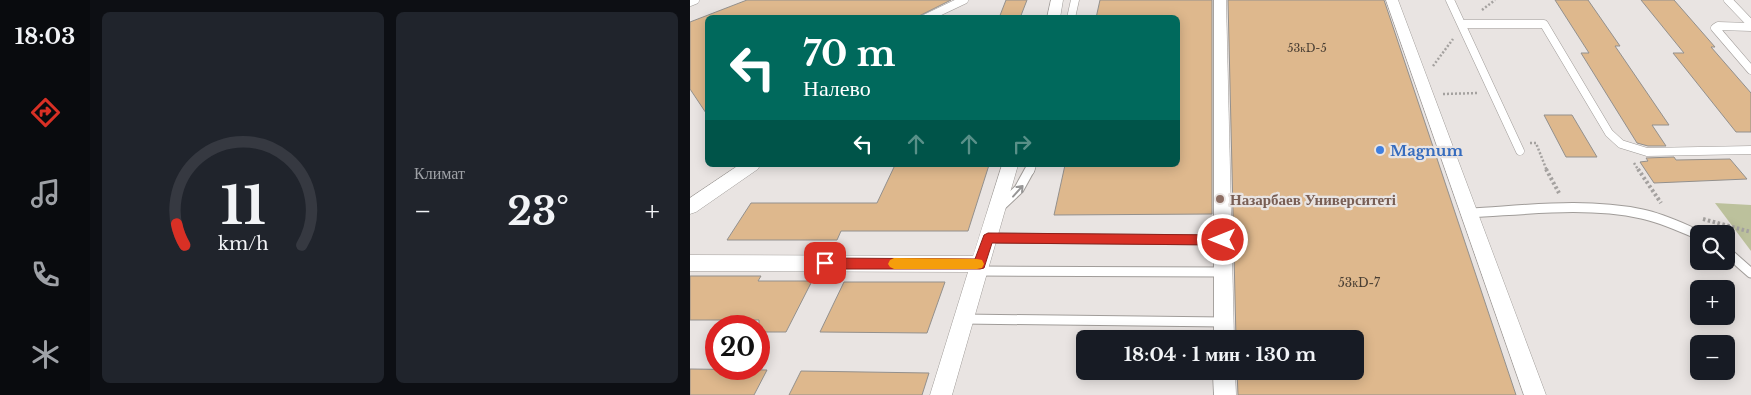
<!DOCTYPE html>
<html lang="ru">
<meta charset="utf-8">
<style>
:root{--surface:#171b24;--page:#20242c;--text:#f1f3f6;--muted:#9ea1a6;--line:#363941;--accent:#d93025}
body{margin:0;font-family:"Libre Baskerville",serif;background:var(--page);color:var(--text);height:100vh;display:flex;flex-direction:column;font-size:19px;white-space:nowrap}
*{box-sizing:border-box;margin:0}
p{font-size:16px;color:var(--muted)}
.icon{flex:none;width:28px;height:28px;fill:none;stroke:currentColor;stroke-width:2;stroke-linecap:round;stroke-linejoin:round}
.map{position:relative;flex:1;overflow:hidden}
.side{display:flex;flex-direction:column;gap:12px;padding:12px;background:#0d0f14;width:600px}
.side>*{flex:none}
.top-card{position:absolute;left:15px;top:15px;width:475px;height:152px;border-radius:8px;box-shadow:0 2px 12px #0003;background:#00695c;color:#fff;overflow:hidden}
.controls{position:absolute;left:1000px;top:225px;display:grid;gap:10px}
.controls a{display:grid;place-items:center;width:45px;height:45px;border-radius:8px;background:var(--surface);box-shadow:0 2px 12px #0003;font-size:25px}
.speed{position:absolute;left:15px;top:315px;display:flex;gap:10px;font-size:25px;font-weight:700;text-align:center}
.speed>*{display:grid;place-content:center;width:65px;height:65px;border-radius:50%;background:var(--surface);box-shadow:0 2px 12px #0003;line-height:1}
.speed .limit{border:8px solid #d22;background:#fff;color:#111}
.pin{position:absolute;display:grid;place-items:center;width:42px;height:42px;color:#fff;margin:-21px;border-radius:10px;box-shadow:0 2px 8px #0006}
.me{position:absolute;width:55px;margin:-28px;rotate:270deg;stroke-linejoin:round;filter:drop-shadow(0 0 4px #0008)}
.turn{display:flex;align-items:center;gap:18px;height:105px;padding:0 15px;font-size:22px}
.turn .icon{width:65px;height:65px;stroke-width:2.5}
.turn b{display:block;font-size:35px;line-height:42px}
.lanes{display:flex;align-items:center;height:48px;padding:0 15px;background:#0003;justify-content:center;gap:25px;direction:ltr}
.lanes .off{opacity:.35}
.big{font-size:38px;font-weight:700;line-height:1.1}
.side .card{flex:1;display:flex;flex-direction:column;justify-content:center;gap:8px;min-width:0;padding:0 18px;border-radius:8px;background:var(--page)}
.side .dial{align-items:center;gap:0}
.dial svg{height:130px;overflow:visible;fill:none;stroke:var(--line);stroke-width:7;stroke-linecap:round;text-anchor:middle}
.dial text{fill:var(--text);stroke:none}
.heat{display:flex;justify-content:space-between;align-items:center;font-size:28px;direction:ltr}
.side .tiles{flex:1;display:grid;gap:12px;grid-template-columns:repeat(2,1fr)}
.trip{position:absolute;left:386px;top:330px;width:288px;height:50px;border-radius:8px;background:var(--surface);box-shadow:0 2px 12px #0003;font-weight:700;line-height:50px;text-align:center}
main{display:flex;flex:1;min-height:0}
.tabs{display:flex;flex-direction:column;width:90px;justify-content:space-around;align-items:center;background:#090b0e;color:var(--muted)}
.tabs .icon{width:35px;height:35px}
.tabs .active{color:var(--accent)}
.tabs b{font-size:22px;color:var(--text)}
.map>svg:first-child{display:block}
</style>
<main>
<nav class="tabs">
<b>18:03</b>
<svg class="icon active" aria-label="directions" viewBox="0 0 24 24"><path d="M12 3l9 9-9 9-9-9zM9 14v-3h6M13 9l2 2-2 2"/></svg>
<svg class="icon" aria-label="music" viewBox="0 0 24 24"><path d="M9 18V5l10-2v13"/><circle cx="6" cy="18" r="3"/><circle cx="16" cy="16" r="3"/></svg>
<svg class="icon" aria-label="phone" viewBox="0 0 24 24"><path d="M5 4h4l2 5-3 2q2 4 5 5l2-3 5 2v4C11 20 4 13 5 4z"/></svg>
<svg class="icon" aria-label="climate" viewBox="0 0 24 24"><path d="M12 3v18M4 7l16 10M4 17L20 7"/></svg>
</nav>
<section class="side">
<div class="tiles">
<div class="card dial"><svg viewBox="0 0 100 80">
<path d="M14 69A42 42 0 1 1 86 69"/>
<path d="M14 69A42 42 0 0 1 9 56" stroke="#d93025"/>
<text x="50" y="56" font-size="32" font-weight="700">11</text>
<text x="50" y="72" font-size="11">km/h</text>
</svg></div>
<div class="card"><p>Климат</p>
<div class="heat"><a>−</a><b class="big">23°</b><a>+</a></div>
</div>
</div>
</section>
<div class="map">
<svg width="1061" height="395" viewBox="0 0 1061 395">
<rect width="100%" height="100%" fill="#e9e4e2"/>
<polygon fill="#bcc19c" points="1025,203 1061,205 1061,251"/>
<g fill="#deb88d" stroke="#93908d">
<polygon points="57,0 261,0 225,18 18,18 18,116 0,89 0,22"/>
<polygon points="316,0 337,0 330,18 309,18"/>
<polygon points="410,0 522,0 522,214 364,215 375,165 488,165 488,18 406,18"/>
<polygon points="538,0 694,0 826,395 548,395 547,371 665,371 665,339 546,339"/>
<polygon points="865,0 898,0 930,46 925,46 979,125 962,125 976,146 958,146 947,143 891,53 899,53"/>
<polygon points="951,0 984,0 1025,47 1021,47 1061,93 1061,132 1046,132 983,53 994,53"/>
<polygon points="854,115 882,115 907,157 876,157"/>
<polygon points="984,157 986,160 1040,159 1057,179 964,183 950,162 958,161 956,158"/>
<polygon points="205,165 299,165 278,231 151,231 147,240 37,240 61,203 187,203"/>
<polygon points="0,276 71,276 68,281 122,281 96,332 69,332 69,320 0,320"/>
<polygon points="154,282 255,282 237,333 130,332"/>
<polygon points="0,369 77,370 64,395 0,395"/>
<polygon points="111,371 239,373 232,395 99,395"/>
</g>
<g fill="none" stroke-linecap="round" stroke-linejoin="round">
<g stroke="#a09c99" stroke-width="9">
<g id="service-far1">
<polyline points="760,0 830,151"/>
<polyline points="1038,0 1061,24"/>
<polyline points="0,2 5,0"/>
<polyline points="236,18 274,0"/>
<polyline points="381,18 385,0"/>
<polyline points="773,24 854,24 919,133 931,144 957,152 1061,150"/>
<polyline points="1061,27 1028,26 1025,28 1061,70"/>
<polyline points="340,171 342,165"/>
</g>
</g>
<g stroke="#a09c99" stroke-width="11">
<g id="service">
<polyline points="310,207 329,189 340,169"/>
<path d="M780,213C836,210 896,202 952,214C972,218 990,227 1009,235"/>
<polyline points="298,238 533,240"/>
<polyline points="1036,251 1061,273"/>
<polyline points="288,271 533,272"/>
<polyline points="273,319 534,322"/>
</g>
</g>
<g stroke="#a09c99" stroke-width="1">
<g id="minor">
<polygon points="361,0 373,0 370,18 357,18"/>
<polygon points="524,0 536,0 544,339 524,339"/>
<polygon points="696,0 708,0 856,395 834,395"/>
<polygon points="49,165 70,165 68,169 6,212 0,214 0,198"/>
<polygon points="312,165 328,165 262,395 240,395 278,272 0,271 0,255 283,256"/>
<polygon points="523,371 545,371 546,395 524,395"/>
</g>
</g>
<g stroke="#a4a19f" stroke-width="2.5" stroke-dasharray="2 2" stroke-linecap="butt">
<polyline points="792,10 805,0"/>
<polyline points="743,66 763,39"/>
<polyline points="753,94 789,93"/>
<polyline points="840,143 846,143 857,171"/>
<polyline points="944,163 949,171"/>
</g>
<g stroke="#a4a19f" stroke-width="4" stroke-dasharray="2.5 2.5" stroke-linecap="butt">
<polyline points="856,169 869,193"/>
<polyline points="948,169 971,203"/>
<polyline points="1013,219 1061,232"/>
</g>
<use href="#service-far1" stroke="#fff" stroke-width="8"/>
<use href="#service" stroke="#fff" stroke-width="9"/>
<use href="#minor" fill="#fff" fill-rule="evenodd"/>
</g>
<defs><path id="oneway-shaft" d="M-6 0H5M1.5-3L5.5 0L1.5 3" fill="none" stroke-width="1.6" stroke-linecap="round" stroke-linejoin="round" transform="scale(1.25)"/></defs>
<use stroke="#979696" href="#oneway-shaft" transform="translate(328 191) rotate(-48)"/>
<polygon fill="#d93025" stroke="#8d1f18" points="298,233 533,235 537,237 539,240 537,244 533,245 302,243 294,268 290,269 135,269 131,267 129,263 131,260 135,258 285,259 294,235"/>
<polygon fill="#f59e0b" points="204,258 287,259 292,260 294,264 292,268 287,269 204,269 200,267 198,264 200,260"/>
<circle fill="#3f7fe0" stroke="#e9e4e2" stroke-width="2" cx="690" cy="150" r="5"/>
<circle fill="#8d6e63" stroke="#e9e4e2" stroke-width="2" cx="530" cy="199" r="5"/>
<g text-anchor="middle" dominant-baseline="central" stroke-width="4.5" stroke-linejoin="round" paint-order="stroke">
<g font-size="11" fill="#493e33">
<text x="617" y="48">53кD-5</text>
</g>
<g font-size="12" fill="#493e33">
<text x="669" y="282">53кD-7</text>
</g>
<g font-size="15" font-weight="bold" fill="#366cbe" stroke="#e9e4e2" text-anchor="start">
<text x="700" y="150">Magnum</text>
</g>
<g font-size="15" font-weight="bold" fill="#785e54" stroke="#e9e4e2" text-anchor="start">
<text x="540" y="199">Назарбаев Университеті</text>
</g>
</g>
</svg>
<div class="controls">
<a><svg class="icon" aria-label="search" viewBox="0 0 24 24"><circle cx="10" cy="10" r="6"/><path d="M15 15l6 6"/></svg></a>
<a>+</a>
<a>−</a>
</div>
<div class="speed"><div class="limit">20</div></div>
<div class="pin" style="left:135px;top:263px;background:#d93025"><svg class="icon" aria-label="arrive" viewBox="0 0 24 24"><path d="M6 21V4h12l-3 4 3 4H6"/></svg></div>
<svg class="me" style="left:533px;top:240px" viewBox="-20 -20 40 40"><circle r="17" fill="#d93025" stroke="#fff" stroke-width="3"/><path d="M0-11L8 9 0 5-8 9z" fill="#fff"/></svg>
<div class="trip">18:04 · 1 мин · 130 m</div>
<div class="top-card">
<div class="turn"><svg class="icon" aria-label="left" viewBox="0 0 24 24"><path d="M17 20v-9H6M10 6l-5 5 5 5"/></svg><div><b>70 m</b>Налево</div></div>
<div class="lanes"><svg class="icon" aria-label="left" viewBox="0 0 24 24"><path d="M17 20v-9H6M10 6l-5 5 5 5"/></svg><svg class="icon off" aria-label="ahead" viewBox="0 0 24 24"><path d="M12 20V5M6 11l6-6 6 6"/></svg><svg class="icon off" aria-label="ahead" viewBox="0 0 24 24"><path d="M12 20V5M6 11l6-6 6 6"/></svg><svg class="icon off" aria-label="right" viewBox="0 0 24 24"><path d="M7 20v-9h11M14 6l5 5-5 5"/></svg></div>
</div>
</div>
</main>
